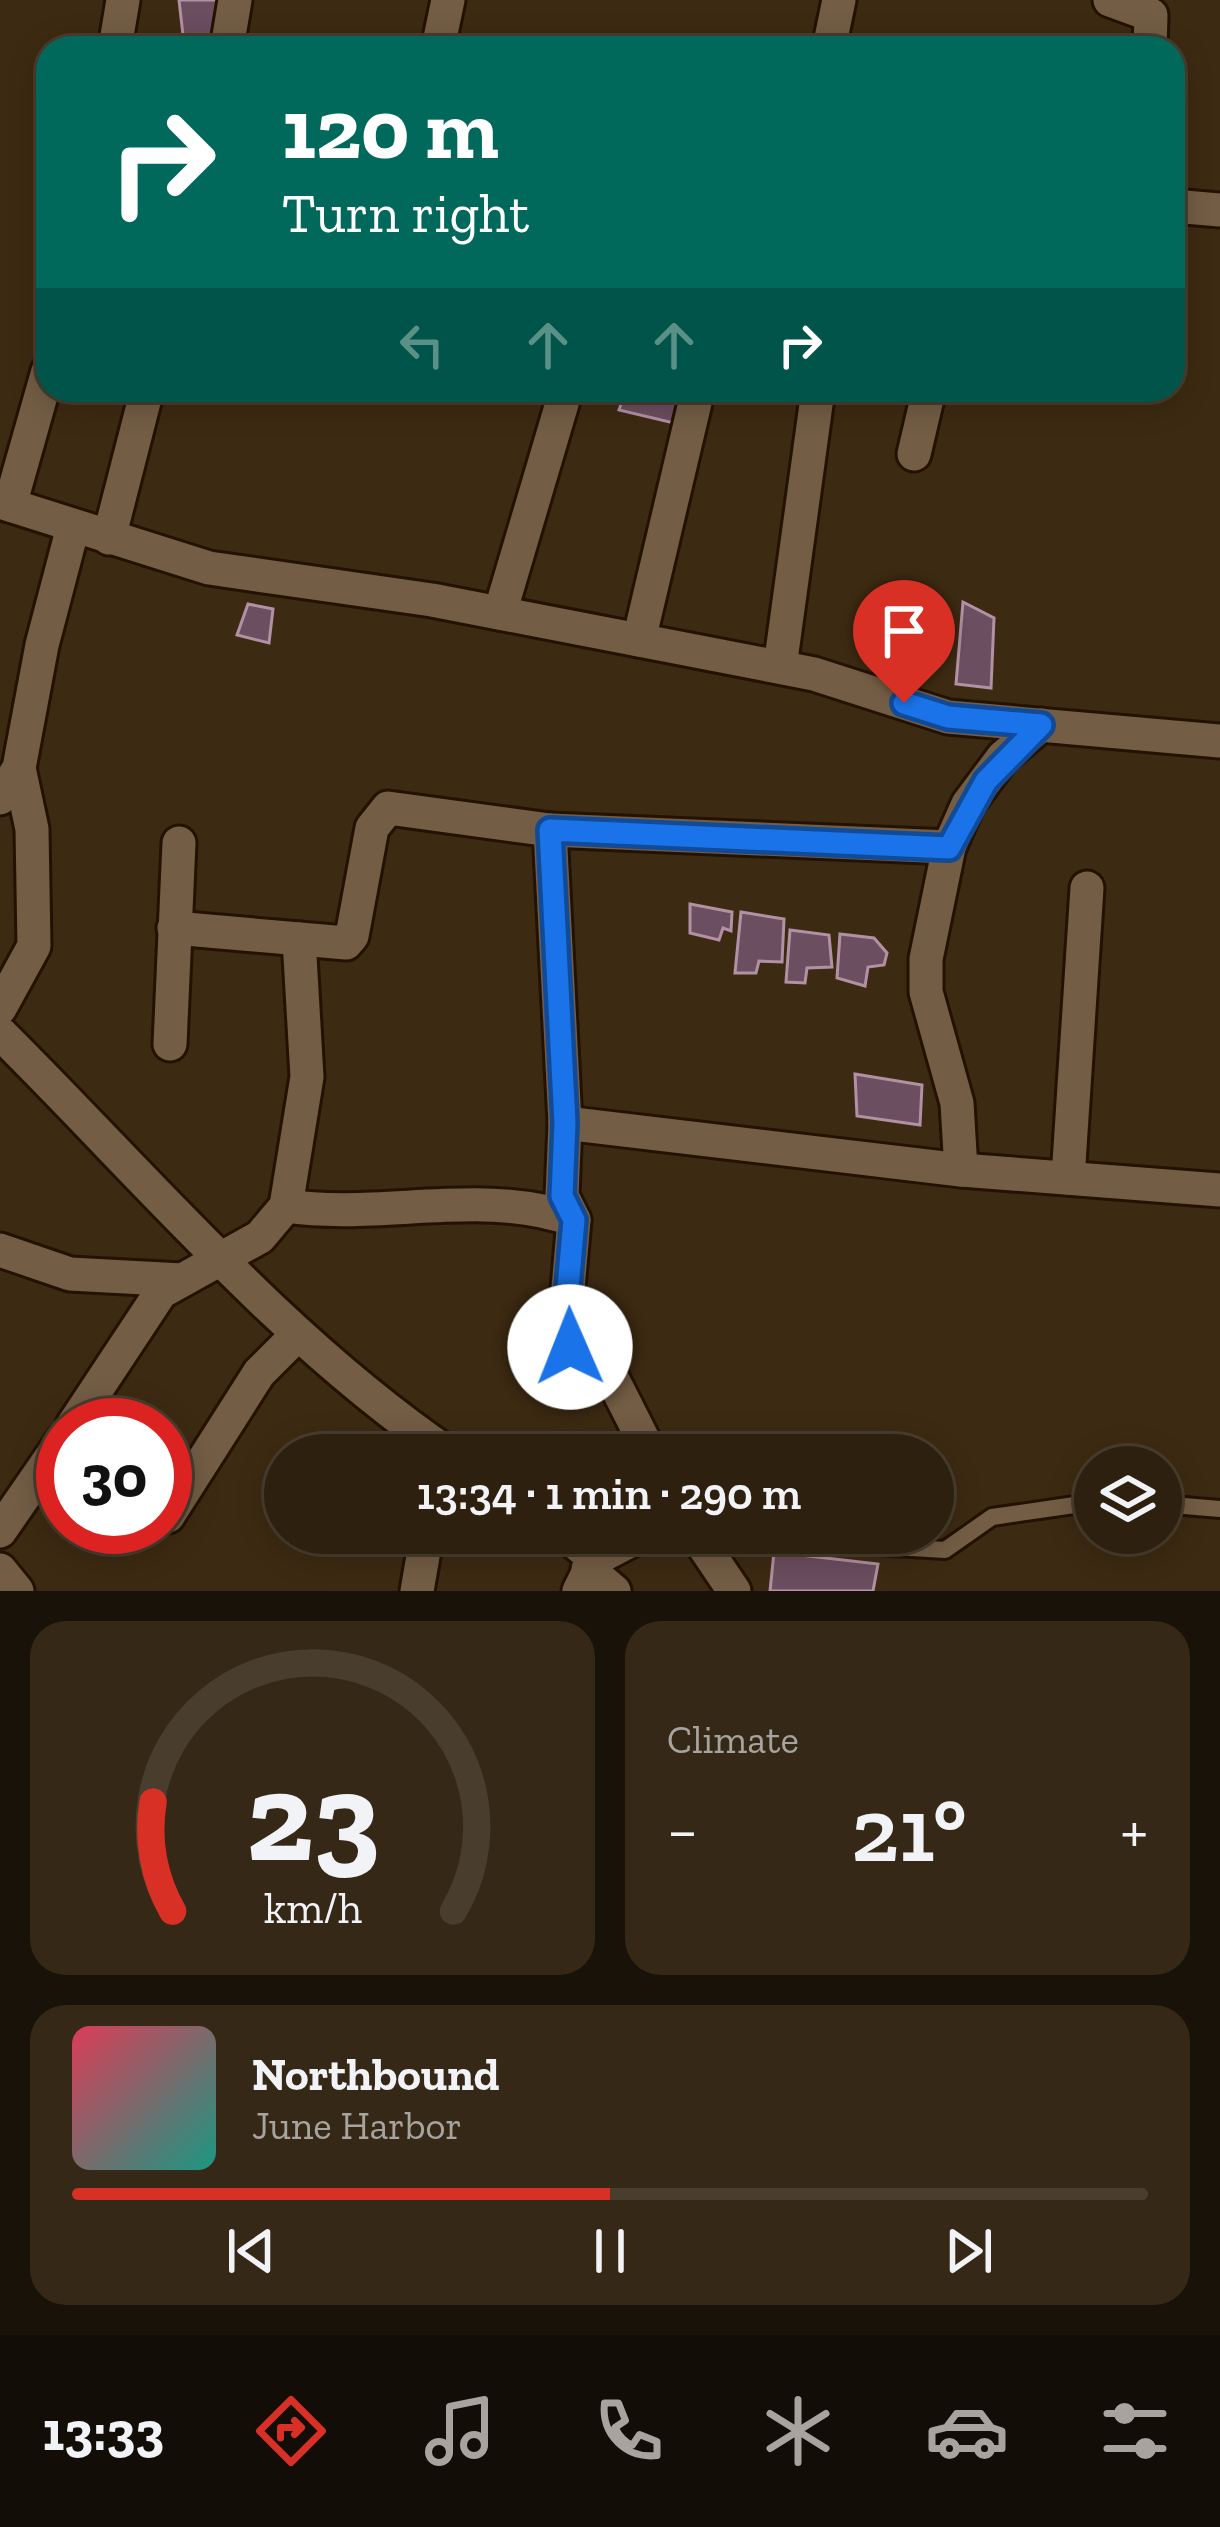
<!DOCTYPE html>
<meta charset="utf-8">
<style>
:root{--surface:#2e200e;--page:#362817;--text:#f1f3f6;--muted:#a7a39e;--line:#493e2e;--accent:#d93025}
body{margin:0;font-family:"Zilla Slab",serif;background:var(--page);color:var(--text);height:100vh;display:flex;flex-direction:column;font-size:45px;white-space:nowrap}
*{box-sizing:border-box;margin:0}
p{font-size:39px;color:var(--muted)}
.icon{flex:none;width:66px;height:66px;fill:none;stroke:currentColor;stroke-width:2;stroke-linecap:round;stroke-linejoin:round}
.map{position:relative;height:1591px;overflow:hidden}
.sheet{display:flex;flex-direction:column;gap:30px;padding:30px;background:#191208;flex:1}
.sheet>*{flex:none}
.banner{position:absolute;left:36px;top:36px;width:1149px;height:366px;border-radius:36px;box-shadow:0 6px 30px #0003,0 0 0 3px var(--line);background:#00695c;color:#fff;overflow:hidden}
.buttons{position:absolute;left:1074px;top:1446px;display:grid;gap:24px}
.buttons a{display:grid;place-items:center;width:108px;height:108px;border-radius:50%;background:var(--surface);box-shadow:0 6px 30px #0003,0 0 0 3px var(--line);font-size:60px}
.speed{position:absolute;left:36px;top:1398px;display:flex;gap:24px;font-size:60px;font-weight:700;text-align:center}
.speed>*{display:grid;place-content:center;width:156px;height:156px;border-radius:50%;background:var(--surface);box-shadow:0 6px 30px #0003,0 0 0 3px var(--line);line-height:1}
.speed .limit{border:18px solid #d22;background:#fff;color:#111}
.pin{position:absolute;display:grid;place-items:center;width:102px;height:102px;color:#fff;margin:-123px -51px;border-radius:50% 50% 50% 0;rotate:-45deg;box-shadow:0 0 12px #0007}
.pin .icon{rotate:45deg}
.me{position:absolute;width:132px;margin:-66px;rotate:359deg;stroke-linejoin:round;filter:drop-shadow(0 0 9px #0008)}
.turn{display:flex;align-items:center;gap:42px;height:252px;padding:0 48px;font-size:54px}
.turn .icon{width:156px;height:156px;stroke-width:2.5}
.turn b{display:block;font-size:84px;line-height:102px}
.lanes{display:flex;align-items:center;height:114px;padding:0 48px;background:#0003;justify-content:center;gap:60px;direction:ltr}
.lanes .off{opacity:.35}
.big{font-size:90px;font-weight:600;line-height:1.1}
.sheet .card{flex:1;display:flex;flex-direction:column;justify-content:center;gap:18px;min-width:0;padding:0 42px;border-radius:36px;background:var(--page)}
.sheet .dial{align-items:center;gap:0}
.dial svg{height:312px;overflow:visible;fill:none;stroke:var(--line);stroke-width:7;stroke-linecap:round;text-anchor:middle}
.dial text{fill:var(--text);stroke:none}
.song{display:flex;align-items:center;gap:36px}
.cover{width:144px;height:144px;border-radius:18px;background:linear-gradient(135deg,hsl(350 70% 55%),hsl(170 70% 35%))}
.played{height:12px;border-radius:6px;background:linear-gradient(90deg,var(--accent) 50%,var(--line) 50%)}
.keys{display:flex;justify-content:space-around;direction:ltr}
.heat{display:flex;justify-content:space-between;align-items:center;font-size:66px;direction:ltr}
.sheet .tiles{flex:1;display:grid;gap:30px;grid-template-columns:1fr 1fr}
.card:last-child{grid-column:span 2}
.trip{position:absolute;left:264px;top:1434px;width:690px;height:120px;border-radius:60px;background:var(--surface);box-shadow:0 6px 30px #0003,0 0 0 3px var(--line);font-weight:600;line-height:120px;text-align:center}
.menu{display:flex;height:192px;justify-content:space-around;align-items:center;background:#120d06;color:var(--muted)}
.menu .icon{width:84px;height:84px}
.menu .active{color:var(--accent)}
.menu b{font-size:54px;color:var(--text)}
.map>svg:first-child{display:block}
</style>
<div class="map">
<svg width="1220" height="1591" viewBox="0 0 1220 1591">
<rect width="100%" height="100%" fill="#3d2a12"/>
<g fill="#6b4e5f" stroke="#b191a3" stroke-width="3">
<polygon points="179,0 227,0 222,48 184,44"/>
<polygon points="626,390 687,390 678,424 619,410"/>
<polygon points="963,602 994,618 991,688 956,684"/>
<polygon points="248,604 273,609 269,643 237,635"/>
<polygon points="690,904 732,912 731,931 723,928 719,940 690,933"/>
<polygon points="741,912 784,919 782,962 759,961 756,973 735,973"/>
<polygon points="790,930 829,935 832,967 807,968 805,983 786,982"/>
<polygon points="840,934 874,938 887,953 884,965 868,967 865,986 837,978"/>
<polygon points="855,1074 922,1085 920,1125 857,1116"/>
<polygon points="774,1552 878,1564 873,1591 770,1591"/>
</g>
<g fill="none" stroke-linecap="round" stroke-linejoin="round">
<g stroke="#241200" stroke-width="22">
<g id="service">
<polyline points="1161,1504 1220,1509"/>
<polyline points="793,1541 945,1550 992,1517 1095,1502"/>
</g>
</g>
<g stroke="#241200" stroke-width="39">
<g id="minor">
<polyline points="1110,0 1151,15 1150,48"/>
<polyline points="115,48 123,0"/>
<polyline points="227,48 235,0"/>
<polyline points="438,48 448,0"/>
<polyline points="829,48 839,0"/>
<polyline points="1173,206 1220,210"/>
<polyline points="914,454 929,390"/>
<polyline points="0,502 209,568 432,600 814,674 948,717 1220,741"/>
<polyline points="10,505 48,371"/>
<polyline points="109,538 147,390"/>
<polyline points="500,613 566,390"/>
<polyline points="639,640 698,390"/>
<polyline points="780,667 818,390"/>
<polyline points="0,798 19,768 42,645 73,527"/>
<polyline points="550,830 565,1123 562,1196 574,1220 565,1322 570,1347 612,1378 651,1455"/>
<polyline points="174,928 346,943 352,936 372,828 388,808 550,830 949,847"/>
<polyline points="0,1008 34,946 32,829 19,768"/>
<path d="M0,1033C145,1177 281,1340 450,1455"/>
<polyline points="170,1044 179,843"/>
<polyline points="565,1123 961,1170 1220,1190"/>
<polyline points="961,1170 957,1103 926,992 926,959 949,847 968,804 1003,757 1041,725"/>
<polyline points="1068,1178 1087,888"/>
<path d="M286,1206C382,1220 484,1187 574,1220"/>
<polyline points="0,1250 70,1274 182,1280"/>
<polyline points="73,1425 161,1292 260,1237 286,1206 307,1077 299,939"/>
<polyline points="168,1516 259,1373 298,1334"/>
<polyline points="0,1531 63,1440"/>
<polyline points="564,1533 595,1559 579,1591"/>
<polyline points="695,1533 734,1591"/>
<polyline points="595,1559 645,1533"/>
<polyline points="588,1569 614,1591"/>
<polyline points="0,1570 17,1591"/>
<polyline points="417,1591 427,1533"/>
</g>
</g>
<use href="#service" stroke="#735d45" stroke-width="16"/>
<use href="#minor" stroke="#735d45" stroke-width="33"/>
</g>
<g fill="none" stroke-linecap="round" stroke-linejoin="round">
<g stroke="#114b97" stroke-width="30">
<polyline id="route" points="570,1347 565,1322 574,1220 562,1196 565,1123 550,830 949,848 986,781 1041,725 948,717 904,703"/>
</g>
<use href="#route" stroke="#1a73e8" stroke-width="21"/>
</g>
</svg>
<div class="buttons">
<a><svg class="icon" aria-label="layers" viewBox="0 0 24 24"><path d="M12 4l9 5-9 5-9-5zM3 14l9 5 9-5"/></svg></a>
</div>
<div class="speed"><div class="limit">30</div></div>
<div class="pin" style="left:904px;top:703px;background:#d93025"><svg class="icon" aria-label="arrive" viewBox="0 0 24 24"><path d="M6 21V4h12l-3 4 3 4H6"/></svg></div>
<svg class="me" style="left:570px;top:1347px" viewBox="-20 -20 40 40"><circle r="19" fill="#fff"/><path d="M0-13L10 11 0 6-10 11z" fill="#1a73e8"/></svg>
<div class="trip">13:34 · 1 min · 290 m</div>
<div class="banner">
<div class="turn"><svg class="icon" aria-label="right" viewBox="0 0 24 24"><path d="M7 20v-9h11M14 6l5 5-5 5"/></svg><div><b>120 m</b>Turn right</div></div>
<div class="lanes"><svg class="icon off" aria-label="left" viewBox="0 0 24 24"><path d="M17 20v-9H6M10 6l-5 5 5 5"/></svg><svg class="icon off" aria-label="ahead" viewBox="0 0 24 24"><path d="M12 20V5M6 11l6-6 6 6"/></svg><svg class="icon off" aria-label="ahead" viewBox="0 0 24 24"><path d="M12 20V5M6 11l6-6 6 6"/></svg><svg class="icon" aria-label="right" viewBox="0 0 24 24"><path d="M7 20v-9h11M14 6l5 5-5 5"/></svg></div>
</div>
</div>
<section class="sheet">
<div class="tiles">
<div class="card dial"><svg viewBox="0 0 100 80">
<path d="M14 69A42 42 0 1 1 86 69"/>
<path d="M14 69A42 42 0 0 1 9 41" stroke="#d93025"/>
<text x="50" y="56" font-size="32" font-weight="700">23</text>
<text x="50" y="72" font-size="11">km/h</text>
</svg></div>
<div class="card"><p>Climate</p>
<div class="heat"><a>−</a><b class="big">21°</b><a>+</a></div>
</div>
<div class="card">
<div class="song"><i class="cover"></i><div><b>Northbound</b><p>June Harbor</p></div></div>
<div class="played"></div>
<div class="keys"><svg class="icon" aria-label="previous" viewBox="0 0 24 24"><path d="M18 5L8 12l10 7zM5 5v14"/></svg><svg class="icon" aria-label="pause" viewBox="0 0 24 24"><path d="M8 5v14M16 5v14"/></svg><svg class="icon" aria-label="next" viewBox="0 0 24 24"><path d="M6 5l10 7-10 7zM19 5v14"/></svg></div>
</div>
</div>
</section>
<nav class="menu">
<b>13:33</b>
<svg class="icon active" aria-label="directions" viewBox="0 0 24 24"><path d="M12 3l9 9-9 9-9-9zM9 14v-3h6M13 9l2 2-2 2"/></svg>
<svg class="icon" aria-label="music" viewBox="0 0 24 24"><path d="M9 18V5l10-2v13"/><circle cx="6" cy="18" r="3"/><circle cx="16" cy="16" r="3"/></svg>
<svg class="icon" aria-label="phone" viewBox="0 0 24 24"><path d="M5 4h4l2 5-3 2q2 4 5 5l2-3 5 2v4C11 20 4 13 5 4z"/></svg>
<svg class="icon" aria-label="climate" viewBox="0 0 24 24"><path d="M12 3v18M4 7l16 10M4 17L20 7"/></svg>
<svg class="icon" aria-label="car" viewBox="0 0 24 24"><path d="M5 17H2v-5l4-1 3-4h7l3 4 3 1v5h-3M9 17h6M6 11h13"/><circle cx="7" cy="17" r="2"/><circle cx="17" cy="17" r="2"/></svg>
<svg class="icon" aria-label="filters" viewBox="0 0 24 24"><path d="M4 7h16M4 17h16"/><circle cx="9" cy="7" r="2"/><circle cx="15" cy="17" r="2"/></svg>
</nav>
